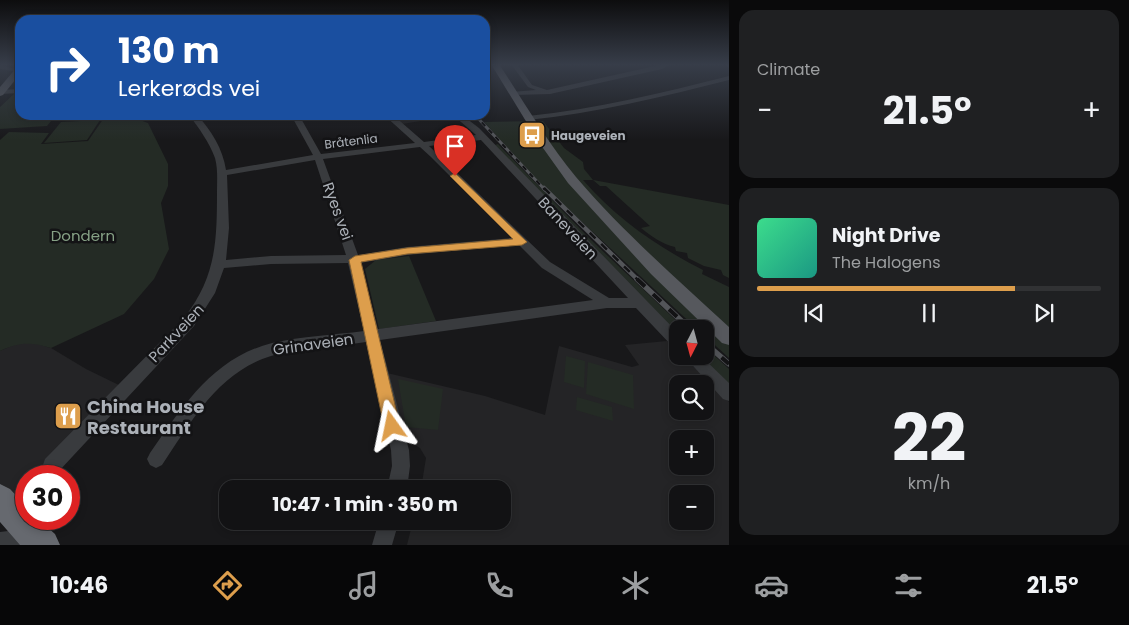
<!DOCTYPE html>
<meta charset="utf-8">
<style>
:root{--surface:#121214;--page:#1f2022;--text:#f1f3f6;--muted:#9c9ea0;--line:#313234;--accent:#dd9e4c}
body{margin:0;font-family:Poppins,sans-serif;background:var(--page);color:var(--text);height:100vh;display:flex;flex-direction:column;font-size:19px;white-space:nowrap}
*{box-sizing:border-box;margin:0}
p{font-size:16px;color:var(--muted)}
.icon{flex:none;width:28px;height:28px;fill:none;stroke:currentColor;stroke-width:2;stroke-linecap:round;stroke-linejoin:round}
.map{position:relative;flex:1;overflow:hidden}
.side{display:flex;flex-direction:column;gap:10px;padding:10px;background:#0a0a0b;width:400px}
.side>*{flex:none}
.top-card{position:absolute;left:15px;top:15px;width:475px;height:105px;border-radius:15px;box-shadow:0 2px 8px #0003,0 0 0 1px var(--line);background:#1a4fa0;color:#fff;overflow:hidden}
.needle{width:32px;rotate:186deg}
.fabs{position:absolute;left:669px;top:320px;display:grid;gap:10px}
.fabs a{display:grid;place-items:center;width:45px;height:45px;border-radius:10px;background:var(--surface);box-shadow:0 2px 8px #0003,0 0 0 1px var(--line);font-size:25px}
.speed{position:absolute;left:15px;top:465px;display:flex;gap:10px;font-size:25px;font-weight:700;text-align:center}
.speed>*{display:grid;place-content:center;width:65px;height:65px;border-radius:50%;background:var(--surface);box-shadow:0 2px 8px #0003,0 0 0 1px var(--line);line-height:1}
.speed .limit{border:8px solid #d22;background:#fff;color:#111}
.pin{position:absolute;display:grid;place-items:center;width:42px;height:42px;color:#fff;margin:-51px -21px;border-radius:50% 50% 50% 0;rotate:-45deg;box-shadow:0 0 5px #0007}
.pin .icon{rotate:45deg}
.me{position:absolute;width:55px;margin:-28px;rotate:348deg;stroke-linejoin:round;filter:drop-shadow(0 0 4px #0008)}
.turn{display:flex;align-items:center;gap:18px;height:105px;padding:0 20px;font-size:22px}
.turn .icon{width:65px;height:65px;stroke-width:2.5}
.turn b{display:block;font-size:35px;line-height:42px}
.big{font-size:38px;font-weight:700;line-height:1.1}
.side .widget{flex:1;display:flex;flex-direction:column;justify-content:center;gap:8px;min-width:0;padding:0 18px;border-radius:15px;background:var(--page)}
.side .dial{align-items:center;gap:0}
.dial b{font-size:65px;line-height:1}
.song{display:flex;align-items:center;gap:15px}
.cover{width:60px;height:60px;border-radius:8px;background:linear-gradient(135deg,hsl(150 70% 55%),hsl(170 70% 35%))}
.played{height:5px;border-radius:2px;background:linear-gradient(90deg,var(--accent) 75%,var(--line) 75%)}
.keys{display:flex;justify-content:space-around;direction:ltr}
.heat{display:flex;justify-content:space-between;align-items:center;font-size:28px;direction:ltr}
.trip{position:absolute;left:219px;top:480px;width:292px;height:50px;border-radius:15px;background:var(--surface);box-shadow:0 2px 8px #0003,0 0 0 1px var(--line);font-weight:700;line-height:50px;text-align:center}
.tab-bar{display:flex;height:80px;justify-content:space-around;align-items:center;background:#070708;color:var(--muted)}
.tab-bar .icon{width:35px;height:35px}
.tab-bar .current{color:var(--accent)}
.tab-bar b{font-size:22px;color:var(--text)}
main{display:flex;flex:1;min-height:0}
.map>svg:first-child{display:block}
</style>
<main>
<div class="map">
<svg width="729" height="545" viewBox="0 0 729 545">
<rect width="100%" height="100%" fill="#18181a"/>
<g fill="#242426" fill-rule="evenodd">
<polygon points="392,115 449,115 452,116 402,124"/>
<path d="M667,341L677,351L678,356H683L729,402V545H407L413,521H502V489H421L426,458L420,448L402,437L387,373L485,396L545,415L559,346L632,367L639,365L625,345ZM678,384H705V411H678ZM678,439H705V466H678ZM678,494H705V521H678Z"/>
<polygon points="17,343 35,343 51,348 86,369 125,388 42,476 26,476 26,492 0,517 0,351"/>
</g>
<g fill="#242b25">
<polygon points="14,94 20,94 20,115 56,115 47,126 0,129 0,107"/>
<path d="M106,115H126L148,123L168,164V186L161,203L169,249L154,279L124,314L51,348C31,342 19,342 0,351V140L9,132L49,133L41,144L88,141Z"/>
<polygon points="100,120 87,140 44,143 61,122"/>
<path d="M543,121L564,148L583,162L584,169L593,180L729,205V278L723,275L721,270L704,266L688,258L687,253L676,251L675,247C662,244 651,236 641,228L650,226L606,186H600L593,180H583C617,219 656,246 703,270L702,274L729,287V358L705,336V329H697L538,181L484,122Z"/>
<polygon points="498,144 589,238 685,329 678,329 677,343 495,145"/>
<polygon points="409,256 436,321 379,329 365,269 376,260"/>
<polygon points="705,347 729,369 729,394 691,356 705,356"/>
<polygon points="566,356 585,361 584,388 564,382"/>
<polygon points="588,362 633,375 634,409 586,394"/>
<polygon points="398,379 443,389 438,430 406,427"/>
<polygon points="577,397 612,407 613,421 576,410"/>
</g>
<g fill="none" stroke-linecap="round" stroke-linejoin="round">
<g fill="#393b3e" fill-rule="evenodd">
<polygon points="511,64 517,64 532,85 547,90 664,64 671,64 662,69 550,94 513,95 510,93 511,92 536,90 528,87"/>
<polygon points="724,64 729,64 729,68"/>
<polygon points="0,65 20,70 20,72 0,69"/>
<path d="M729,76V80C662,97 596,113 528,120L524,118L528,116C596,109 662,93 729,76Z"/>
<polygon points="20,89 20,93 0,94 0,90"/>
<path d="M189,115H197C211,130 223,149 226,170L313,155L291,115H299L321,154L415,143L384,115H393L424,142L476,135L453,115H462L479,128L678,333V349L673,347L636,308H607L380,340L409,450L410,466L407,489H387L392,466L391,450L366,342C345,345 323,348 301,351C291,352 280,353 271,356C218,372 191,422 162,465L156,468L150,465L147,459L150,453C183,406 213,358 272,343C302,336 334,335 364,331L348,263L271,264L224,268L215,293L194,326L59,471L52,474L45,471L43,465L45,459L184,318C216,277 217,242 217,192C217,180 218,169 215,158C209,142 199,128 189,115ZM481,140L628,298H609L550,262L429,146ZM420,147L431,157L512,238L407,247L358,255L323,159ZM315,160L346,255L271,256L226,260L229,228L227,175ZM519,245L542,268L593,300L378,329L360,263L407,255Z"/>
<polygon points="684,356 701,356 729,383 729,401 723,399"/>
<polygon points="379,521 399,521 392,545 372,545"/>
<polygon points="31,524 38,527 41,534 38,541 29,545 0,545 0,532 16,530"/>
</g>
<g fill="#56585d" fill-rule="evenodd">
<path d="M491,64H499C524,102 547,142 576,177C622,231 677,279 729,327V345L722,343L651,274L568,183L538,141Z"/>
<polygon points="17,67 20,67 20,74 3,95 0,96 0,87"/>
</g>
<polygon fill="#66696f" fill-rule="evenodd" points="0,484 10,489 26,506 26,519 38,519 55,534 60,545 20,545 0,522"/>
<g stroke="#535559" stroke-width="3">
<polyline id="rail-far2" points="475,115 545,190"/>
</g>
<g stroke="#535559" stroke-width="4.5">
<polyline id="rail-far1" points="544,188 638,280"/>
</g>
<g stroke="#535559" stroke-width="5.5">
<g id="rail">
<polyline points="637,279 690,329"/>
<polyline points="705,343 729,364"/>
</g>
</g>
<use href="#rail-far2" stroke="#131315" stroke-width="2" stroke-dasharray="5" stroke-linecap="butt"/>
<use href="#rail-far1" stroke="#131315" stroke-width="2.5" stroke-dasharray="8" stroke-linecap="butt"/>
<use href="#rail" stroke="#131315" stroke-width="4" stroke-dasharray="11" stroke-linecap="butt"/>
</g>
<linearGradient id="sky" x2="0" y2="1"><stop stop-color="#0d0d0e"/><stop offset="0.46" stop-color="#373d49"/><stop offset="1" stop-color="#373d49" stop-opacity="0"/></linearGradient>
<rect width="729" height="140" fill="url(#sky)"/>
<polygon fill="#dd9e4c" stroke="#906731" points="455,173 527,242 522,245 407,254 361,262 400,426 398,431 392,433 387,431 384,426 349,260 355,256 407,248 513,239 450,176"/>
<defs>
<g id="bus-square" transform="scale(1.4375)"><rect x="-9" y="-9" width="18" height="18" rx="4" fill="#dd9e4c" stroke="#131315"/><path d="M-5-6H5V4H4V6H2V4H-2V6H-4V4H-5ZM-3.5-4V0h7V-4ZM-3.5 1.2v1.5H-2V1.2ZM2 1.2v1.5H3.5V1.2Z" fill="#fff"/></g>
<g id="restaurant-square" transform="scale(1.4375)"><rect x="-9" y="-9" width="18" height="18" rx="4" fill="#dd9e4c" stroke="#131315"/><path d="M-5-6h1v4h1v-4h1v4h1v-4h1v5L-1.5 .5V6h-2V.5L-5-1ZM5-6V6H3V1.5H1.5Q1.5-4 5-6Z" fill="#fff"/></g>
</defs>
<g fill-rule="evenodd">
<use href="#bus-square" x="532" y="135"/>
<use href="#restaurant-square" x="68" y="416"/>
</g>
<g text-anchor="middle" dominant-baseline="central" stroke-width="5" stroke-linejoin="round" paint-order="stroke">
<g font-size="12" font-weight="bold" fill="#acb1b8" stroke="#131315" text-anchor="start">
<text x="551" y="135">Haugeveien</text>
</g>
<g font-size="12" fill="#acb1b8" stroke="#131315">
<text transform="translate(351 141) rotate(-7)">Bråtenlia</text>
</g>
<g font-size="15" fill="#acb1b8" stroke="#131315">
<text transform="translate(338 211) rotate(70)">Ryes vei</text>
<text transform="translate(568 228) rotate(47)">Baneveien</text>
<text transform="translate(176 333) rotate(-47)">Parkveien</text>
<text transform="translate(313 344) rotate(-8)">Grinaveien</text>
</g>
<g font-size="15" fill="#86a085" stroke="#131315">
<text x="83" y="235">Dondern</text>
</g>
<g font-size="18" font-weight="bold" fill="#acb1b8" stroke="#131315" text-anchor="start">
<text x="87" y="406">China House<tspan x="87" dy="21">Restaurant</tspan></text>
</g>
</g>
</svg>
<div class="fabs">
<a><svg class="needle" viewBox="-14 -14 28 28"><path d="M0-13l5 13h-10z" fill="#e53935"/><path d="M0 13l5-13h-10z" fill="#9c9ea0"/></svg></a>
<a><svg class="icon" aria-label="search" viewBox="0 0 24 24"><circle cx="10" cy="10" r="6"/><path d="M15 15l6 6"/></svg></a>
<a>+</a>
<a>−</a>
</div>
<div class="speed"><div class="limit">30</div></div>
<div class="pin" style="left:455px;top:176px;background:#d93025"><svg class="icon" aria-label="arrive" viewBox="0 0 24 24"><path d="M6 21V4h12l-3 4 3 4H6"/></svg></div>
<svg class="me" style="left:392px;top:426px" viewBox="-20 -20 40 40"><path d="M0-17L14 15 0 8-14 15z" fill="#dd9e4c" stroke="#fff" stroke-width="4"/></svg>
<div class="trip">10:47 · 1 min · 350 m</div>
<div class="top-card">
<div class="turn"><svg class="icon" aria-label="right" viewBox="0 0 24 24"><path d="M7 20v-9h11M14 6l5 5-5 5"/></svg><div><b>130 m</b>Lerkerøds vei</div></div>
</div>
</div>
<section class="side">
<div class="widget"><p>Climate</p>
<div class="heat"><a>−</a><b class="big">21.5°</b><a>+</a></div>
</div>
<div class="widget">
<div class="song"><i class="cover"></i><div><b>Night Drive</b><p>The Halogens</p></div></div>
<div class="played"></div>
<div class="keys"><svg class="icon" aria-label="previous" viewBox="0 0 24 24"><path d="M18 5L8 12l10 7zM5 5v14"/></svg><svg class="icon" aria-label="pause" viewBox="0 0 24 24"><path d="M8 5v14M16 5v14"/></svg><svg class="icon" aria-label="next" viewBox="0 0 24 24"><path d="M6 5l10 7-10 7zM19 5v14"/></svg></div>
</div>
<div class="widget dial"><b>22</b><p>km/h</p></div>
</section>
</main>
<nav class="tab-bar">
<b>10:46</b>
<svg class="icon current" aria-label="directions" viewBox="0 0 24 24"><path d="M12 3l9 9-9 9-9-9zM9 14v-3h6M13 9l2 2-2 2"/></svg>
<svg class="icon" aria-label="music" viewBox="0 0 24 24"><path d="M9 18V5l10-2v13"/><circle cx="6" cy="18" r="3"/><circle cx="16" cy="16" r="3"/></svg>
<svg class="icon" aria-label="phone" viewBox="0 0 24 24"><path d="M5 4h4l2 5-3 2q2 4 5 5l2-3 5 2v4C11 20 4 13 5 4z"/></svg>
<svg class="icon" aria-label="climate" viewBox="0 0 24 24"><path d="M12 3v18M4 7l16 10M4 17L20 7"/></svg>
<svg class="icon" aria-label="car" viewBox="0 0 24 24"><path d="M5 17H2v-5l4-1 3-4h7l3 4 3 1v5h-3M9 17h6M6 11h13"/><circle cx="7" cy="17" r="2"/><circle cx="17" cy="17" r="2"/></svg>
<svg class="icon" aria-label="filters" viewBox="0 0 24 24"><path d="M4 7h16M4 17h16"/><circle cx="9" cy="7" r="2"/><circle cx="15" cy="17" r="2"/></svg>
<b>21.5°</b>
</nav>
